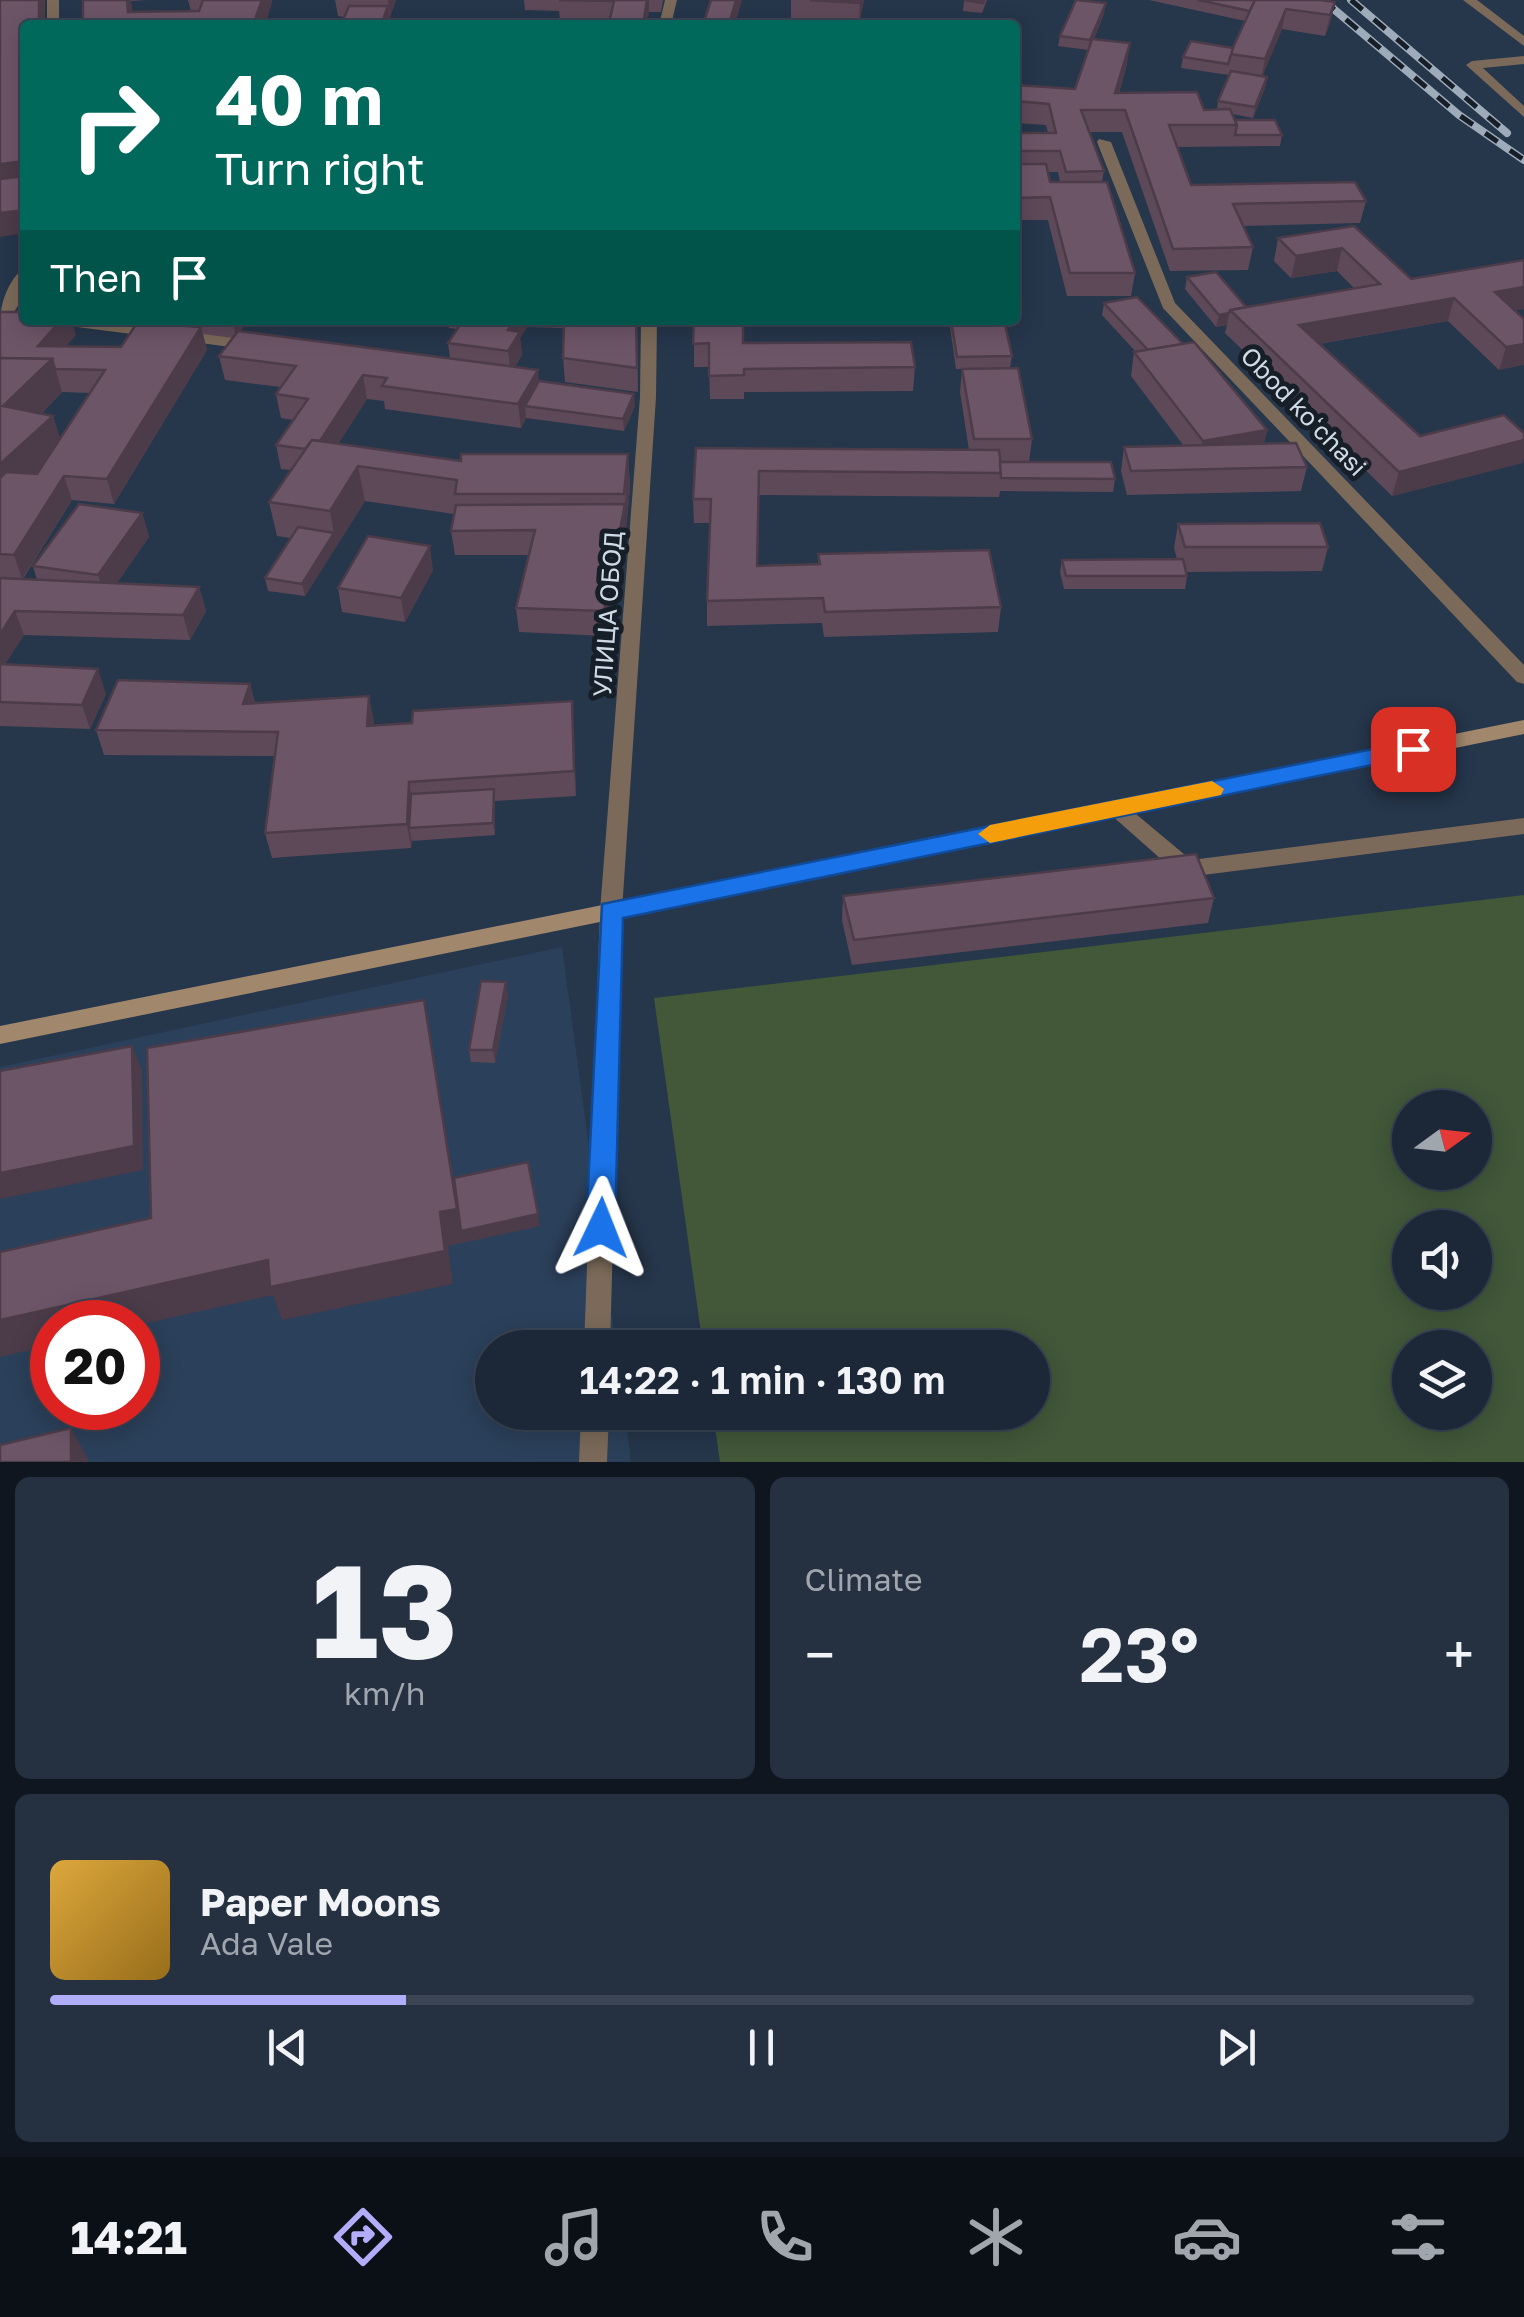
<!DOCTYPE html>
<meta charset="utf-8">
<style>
:root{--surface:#1c2838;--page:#253040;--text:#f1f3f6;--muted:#a0a6ae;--line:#3a4453;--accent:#b1adfa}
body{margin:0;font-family:"Golos Text",sans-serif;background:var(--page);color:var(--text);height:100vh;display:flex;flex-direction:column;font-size:38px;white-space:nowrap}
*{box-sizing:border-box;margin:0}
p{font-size:32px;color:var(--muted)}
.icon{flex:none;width:55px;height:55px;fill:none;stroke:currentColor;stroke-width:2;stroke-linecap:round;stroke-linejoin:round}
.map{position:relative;height:1462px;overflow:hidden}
.sheet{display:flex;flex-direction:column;gap:15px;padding:15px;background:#0f161f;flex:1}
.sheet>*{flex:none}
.hud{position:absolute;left:20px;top:20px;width:1000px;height:305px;border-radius:10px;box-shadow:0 5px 25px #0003,0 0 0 2px var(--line);background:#00695c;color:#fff;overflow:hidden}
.needle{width:65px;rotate:75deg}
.buttons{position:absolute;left:1392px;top:1090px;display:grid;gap:20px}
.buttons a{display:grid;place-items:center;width:100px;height:100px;border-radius:50%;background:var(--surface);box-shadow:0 5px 25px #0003,0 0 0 2px var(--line);font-size:50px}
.speed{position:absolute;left:30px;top:1300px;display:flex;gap:20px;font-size:50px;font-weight:700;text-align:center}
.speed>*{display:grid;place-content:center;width:130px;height:130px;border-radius:50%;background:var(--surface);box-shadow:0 5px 25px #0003,0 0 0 2px var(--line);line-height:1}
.speed .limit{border:15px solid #d22;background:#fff;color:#111}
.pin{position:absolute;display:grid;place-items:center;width:85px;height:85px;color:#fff;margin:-42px;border-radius:20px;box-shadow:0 5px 15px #0006}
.me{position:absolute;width:110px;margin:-55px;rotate:2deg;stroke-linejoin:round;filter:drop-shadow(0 0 8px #0008)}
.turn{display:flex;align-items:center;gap:35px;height:210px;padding:0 30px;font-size:45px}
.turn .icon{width:130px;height:130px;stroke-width:2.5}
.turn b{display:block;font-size:70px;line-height:85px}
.then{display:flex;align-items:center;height:95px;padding:0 30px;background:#0003;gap:20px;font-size:38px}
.big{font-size:75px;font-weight:600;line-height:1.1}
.sheet .card{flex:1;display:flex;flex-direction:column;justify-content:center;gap:15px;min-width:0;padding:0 35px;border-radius:15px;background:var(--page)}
.sheet .dial{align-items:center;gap:0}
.dial b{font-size:130px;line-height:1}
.song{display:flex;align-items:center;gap:30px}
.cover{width:120px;height:120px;border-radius:15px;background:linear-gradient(135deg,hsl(40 70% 55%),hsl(40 70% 35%))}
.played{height:10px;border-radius:5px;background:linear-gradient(90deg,var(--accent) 25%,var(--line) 25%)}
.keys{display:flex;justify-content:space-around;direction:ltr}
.heat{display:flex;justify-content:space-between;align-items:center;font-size:55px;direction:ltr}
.sheet .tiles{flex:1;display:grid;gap:15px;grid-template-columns:1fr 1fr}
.card:last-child{grid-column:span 2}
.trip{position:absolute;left:475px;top:1330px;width:575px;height:100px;border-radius:50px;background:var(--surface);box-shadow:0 5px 25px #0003,0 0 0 2px var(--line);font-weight:600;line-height:100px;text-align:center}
.tabs{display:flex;height:160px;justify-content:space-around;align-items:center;background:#0b1016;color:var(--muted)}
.tabs .icon{width:70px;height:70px}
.tabs .active{color:var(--accent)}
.tabs b{font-size:45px;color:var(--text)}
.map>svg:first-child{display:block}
</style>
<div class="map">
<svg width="1524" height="1462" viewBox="0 0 1524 1462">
<rect width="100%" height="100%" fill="#26364b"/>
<path fill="#2b405a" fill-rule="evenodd" d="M562,947L616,1347L492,1348V1412L625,1413L631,1462H0V1067ZM52,1322H138V1408H52Z"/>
<path fill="#425839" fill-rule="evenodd" d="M1524,895V1462H720L713,1413L1032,1412V1348L703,1347L654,998ZM1410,1108H1475V1172H1410ZM1410,1228H1475V1292H1410ZM1410,1348H1475V1412H1410Z"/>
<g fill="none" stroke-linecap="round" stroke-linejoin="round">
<g fill="#7b6a59" fill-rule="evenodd">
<polygon points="1463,0 1477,0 1524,36 1524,46"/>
<polygon points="1524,56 1524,64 1483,68 1524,106 1524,117 1466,65 1472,61"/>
<polygon points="1117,801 1124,804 1191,860 1524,818 1524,834 1187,877 1179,875 1110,814 1107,809 1110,804"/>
<polygon points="611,903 619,905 622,911 610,1348 584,1348 600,911 603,905"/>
<polygon points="581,1412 609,1412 607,1462 579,1462"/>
</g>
<g fill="#7b6a59" fill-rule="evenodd">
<rect x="47" y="0" width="12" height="25"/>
<polygon points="1099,139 1111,142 1175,303 1524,665 1524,684 1517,682 1163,308 1097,142"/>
<path d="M25,268C25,285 23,309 6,318L1,316C0,302 12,274 25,268Z"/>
<polygon points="54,320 98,320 254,340 262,345 254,350 62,325"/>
</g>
<g fill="#7b6a59" fill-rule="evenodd">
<polygon points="665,0 677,0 671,25 659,25"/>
<polygon points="641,320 657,320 656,397 622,911 619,917 603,917 600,911 640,397"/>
</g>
<polygon fill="#a1876c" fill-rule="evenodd" points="1524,720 1524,734 0,1044 0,1026"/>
<g stroke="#9eabba" stroke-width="8">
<g id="rail">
<polyline points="1323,0 1459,115 1524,160"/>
<polyline points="1351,0 1507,133"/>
</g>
</g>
<use href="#rail" stroke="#161e27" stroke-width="5" stroke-dasharray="15" stroke-linecap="butt"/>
</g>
<g fill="#5e4959" fill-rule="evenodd">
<polygon points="83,0 146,0 131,1 132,12 191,11 188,0 272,0 272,3 83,25"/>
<polygon points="335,0 396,0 387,25 338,16"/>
<polygon points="524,0 663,0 661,12 649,12 609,23 609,21 560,20 559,11 525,10"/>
<polygon points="791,0 864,0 859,23 791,19"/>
<polygon points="964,0 987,0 982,13 963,11"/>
<path d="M1149,0H1320L1335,2L1330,23L1325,36L1282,29L1262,76L1267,77L1265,88L1253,118L1232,114L1235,120L1282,135L1280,146L1177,147L1191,185L1366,201L1360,223L1243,226L1253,247L1248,270L1170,271L1122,132H1089L1104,171L1102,182L1135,273L1131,296H1067L1048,220H1015V133H1048L1046,125L1015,123V85L1075,89L1088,50L1058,46L1060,36L1104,14L1094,39L1127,64L1119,93L1204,110H1217L1218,101L1229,75L1181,68L1183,57L1233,48L1245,21ZM1048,172H1058L1060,182H1050Z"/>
<polygon points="1354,226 1411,279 1524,260 1524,309 1515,310 1524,319 1499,370 1448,321 1319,344 1420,436 1524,433 1524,457 1522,463 1392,496 1225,333 1227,325 1216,327 1185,289 1187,277 1246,307 1355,289 1337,271 1291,278 1274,261 1278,238"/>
<polygon points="1104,303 1267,430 1264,443 1307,467 1301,491 1127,495 1121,471 1124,447 1183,445 1131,376 1134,352 1136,352 1102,315"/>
<path d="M0,312L76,335L66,346L121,347L166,325L165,320H248L240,331L450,359L448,343L457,329L449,328L448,320H637L638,392L565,382L563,358L564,328L527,327L520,338L522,355L515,367L539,381L635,406L624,431L526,418L521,428L385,409L384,401L367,399L338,444L461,461L628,454L630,488L626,528L606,636L519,632L516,608L529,555H455L451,531L454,514L365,501L305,596L268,591L265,578L290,538L277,536L269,502L291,470L281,469L276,445L293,420L281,418L276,394L281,387L225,380L219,356L233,338L203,334L207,350L114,504L72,500L23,579L37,580L33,566L142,513L149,537L117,583L199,587L206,611L190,640L24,635L5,664L106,694L90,729L0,726ZM62,392L90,393L60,439L53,416L41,414Z"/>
<polygon points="694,320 743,343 915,367 913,391 744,392 744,399 710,399 709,367 694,367"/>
<polygon points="949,320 1004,320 1012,356 1010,368 956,369"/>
<polygon points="962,369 1032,439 1029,462 1115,479 1113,492 1000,491 999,497 759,495 758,566 818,564 818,554 1001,607 998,632 824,637 822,623 707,626 707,601 710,523 694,523 693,499 696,448 969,450 960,392"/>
<polygon points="1178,524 1328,547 1322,571 1186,572 1187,576 1185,589 1064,589 1060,572 1062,560 1177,559 1174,548"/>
<polygon points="433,570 405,622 342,612 338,588"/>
<polygon points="250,684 255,703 374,721 374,725 412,723 572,701 576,796 495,801 495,835 412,841 411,848 272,858 265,833 275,756 104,755 96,730"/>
<polygon points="843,896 1214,898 1208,923 852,965 842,920"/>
<polygon points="508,995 495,1063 471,1062 469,1050"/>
</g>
<g fill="#4c3c49">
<rect x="39" y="0" width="6" height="25"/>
<polygon points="127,0 131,0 132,25 128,12"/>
<polygon points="262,0 272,0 272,3 265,25 253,25"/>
<polygon points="388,0 396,0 390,17"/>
<polygon points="647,0 649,0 649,12 647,25 643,25"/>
<polygon points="736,0 742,0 735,25 729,25"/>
<polygon points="860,0 864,0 859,23"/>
<polygon points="1335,2 1330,23 1325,36 1330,15"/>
<polygon points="1106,3 1104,14 1089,50 1090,40"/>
<polygon points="388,6 390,17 387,25 381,25"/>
<polygon points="1286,9 1282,29 1261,80 1265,59"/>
<polygon points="1130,43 1127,64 1112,114 1115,93"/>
<polygon points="1267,77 1265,88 1253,118 1255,107"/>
<polygon points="25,161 25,184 0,187 0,164"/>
<polygon points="25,210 25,233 0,237 0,213"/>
<polygon points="1342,248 1337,271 1291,278 1296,256"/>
<polygon points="1524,287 1524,309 1488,315 1495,292"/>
<polygon points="1454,298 1448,321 1294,348 1299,325"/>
<polygon points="1229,313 1227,325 1216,327 1219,315"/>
<polygon points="61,320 71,320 76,335 53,360 62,392 14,440 3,406 38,346"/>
<polygon points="232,320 248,320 236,338"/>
<polygon points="515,320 526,320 527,327 520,338 522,355 511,374 508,351 508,330"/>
<polygon points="201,327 207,350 114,504 107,479"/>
<polygon points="1524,344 1524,365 1499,370 1506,347"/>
<polygon points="538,370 540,394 525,406 526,418 521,428 518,404"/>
<polygon points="363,375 367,399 318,474 314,450"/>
<polygon points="634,394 635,406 624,431 623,419"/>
<polygon points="53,416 64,450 0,510 0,464"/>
<polygon points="1267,430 1261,454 1198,465 1203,441"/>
<polygon points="1524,440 1524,457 1522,463 1392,496 1399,472"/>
<polygon points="628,454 630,488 626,528 606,636 604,611 625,504"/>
<polygon points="358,466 365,501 305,596 302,584 334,533 330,511"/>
<polygon points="64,476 72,500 22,579 14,555"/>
<polygon points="142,513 149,537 106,599 98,575"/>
<polygon points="430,546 433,570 405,622 401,598"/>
<polygon points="199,587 206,611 190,640 183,615"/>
<polygon points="15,611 24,635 0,672 0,634"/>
<polygon points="98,669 106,694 90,729 82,705"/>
<polygon points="250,684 256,709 243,704"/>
<polygon points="369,696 374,721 372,750 367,726"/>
<polygon points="572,701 574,726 576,796 574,771"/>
<polygon points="409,782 413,807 409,828 412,841 411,848 407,824"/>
<polygon points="494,789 495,801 495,835 493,823"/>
<polygon points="506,982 508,995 495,1063 493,1050"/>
<polygon points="424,1000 462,1231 538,1214 540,1226 448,1246 453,1284 282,1320 273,1295 138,1325 138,1322 52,1322 52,1345 0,1357 0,1320 440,1212"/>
<polygon points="132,1046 142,1070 143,1170 0,1199 0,1173"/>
<polygon points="71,1428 88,1459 88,1462 71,1462"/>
</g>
<g fill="#6d5568" stroke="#4c3c49" stroke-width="2.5">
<polygon points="0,0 39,0 39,25 25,25 25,161 0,164"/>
<polygon points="83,0 127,0 128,12 199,11 203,0 262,0 253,25 83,25"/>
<polygon points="559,0 647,0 643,25 533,25 534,22 609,23 614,1"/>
<polygon points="711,0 736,0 729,24 751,25 703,25"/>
<polygon points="810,0 860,0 860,3"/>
<polygon points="964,0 984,0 983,3"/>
<polygon points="1076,0 1106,3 1090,40 1060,36"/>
<polygon points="1198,0 1255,0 1250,11"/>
<polygon points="1255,0 1320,0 1335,2 1330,15 1286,9 1265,59 1230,54"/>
<polygon points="349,6 388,6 381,25 341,25"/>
<polygon points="776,21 814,23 814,25 775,25"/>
<polygon points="1092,39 1130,43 1115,93 1197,92 1204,110 1230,109 1237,125 1169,125 1191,185 1355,182 1366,201 1233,204 1253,247 1173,249 1125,110 1081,110 1104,171 1066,172 1060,151 1015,151 1015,133 1056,133 1049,104 1015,101 1015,85 1075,89"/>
<polygon points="1191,41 1233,48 1228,64 1183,57"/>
<polygon points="1231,71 1267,77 1255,107 1218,101"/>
<polygon points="1235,120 1275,120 1282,135 1235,135 1237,125"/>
<polygon points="1015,164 1046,164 1050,182 1107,182 1135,273 1070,273 1050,197 1015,198"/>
<polygon points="25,176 25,210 0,213 0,179"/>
<polygon points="1354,226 1411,279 1524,260 1524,287 1495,292 1524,319 1524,344 1506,347 1454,298 1299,325 1420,436 1504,415 1524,433 1524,440 1399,472 1230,310 1380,284 1342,248 1296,256 1278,238"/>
<polygon points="1216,272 1246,307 1230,310 1229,313 1219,315 1187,277"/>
<polygon points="1137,297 1183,344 1148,350 1104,303"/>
<polygon points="0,312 25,312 25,320 61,320 38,346 121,347 137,323 201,327 107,479 64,476 14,555 0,554 0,478 6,472 37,474 105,370 55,369 52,359 0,358"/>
<polygon points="463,320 515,320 508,330 520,332 508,351 448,343"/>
<polygon points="564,320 636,320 637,368 563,358"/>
<polygon points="694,320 743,320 743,343 911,342 915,367 744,369 744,375 709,376 709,343 693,344"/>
<polygon points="951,320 1004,320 1012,356 957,357"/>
<polygon points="238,331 538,370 518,404 382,386 387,378 363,375 320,441 312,440 305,449 276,445 308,399 276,394 296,366 219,356"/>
<polygon points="1194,342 1267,430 1203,441 1134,352"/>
<polygon points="0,358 52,359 3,406 53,416 0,464"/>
<polygon points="1018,368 1032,439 974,439 962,369"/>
<polygon points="539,381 634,394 623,419 525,406"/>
<polygon points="312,440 461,461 461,454 628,454 624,494 455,494 457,480 358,466 330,511 269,502"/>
<polygon points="1296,443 1307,467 1131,471 1124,447"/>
<polygon points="696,448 999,450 1002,473 759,471 757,566 820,564 818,554 989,550 1001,607 825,612 823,598 707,601 711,499 693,499"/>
<polygon points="1000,462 1111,462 1115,479 1001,478"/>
<polygon points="79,504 142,513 98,575 33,566"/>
<polygon points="625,504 604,611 516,608 535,530 451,531 456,505"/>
<polygon points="1320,523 1328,547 1185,547 1178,524"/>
<polygon points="298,527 334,533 302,584 265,578"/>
<polygon points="368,536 430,546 401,598 338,588"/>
<polygon points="1183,559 1187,576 1066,576 1062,560"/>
<polygon points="0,578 199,587 183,615 15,611 0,634"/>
<polygon points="0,664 98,669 82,705 0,702"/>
<polygon points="118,680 250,684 243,704 369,696 367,726 412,723 413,711 572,701 574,771 409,782 407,824 265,833 278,732 96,730"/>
<polygon points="494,789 493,823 409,828 411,794"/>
<polygon points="1196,854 1214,898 854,940 843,896"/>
<polygon points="481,981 506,982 493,1050 469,1050"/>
<polygon points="424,1000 457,1209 440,1212 445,1251 270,1287 268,1260 0,1320 0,1252 151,1218 147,1048"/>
<polygon points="132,1046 134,1146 0,1173 0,1071"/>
<polygon points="528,1162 538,1214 461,1231 454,1178"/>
<polygon points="71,1428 71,1462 0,1462 0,1445"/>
</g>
<polygon fill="#1a73e8" stroke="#114b97" stroke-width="2.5" points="1413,741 1421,743 1421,755 623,918 615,1228 611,1238 601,1241 591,1238 586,1228 602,904"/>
<polygon fill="#f59e0b" points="1212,781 1224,789 1221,795 990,843 978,834 990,825"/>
<g text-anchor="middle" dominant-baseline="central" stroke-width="10" stroke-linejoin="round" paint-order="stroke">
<g font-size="25" fill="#cfdae7" stroke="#161e27">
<text transform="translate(1304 411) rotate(46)">Obod koʻchasi</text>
<text transform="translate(607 614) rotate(-86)">УЛИЦА ОБОД</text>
</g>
</g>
</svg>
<div class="buttons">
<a><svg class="needle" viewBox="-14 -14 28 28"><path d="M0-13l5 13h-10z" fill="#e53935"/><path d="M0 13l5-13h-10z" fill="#a0a6ae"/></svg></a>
<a><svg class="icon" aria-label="sound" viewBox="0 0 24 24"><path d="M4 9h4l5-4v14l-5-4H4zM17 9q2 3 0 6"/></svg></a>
<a><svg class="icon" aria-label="layers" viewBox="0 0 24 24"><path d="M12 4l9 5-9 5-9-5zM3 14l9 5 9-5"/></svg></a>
</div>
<div class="speed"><div class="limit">20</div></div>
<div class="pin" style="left:1413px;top:749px;background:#d93025"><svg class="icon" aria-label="arrive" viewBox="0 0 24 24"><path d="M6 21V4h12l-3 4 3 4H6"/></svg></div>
<svg class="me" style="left:601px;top:1228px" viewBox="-20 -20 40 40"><path d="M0-17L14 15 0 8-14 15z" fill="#1a73e8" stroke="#fff" stroke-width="4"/></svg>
<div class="trip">14:22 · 1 min · 130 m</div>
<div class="hud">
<div class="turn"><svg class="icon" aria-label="right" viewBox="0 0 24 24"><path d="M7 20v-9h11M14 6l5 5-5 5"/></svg><div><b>40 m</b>Turn right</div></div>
<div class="then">Then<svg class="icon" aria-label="arrive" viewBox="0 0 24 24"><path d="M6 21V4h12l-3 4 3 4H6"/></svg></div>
</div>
</div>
<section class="sheet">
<div class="tiles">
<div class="card dial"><b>13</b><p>km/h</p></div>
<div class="card"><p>Climate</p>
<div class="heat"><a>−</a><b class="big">23°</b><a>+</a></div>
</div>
<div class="card">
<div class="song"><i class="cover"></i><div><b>Paper Moons</b><p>Ada Vale</p></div></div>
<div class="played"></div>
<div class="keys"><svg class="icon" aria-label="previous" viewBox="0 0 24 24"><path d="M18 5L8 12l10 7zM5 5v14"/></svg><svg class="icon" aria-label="pause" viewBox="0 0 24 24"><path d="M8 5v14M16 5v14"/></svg><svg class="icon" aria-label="next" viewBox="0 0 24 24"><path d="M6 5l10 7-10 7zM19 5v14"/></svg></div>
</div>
</div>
</section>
<nav class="tabs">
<b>14:21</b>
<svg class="icon active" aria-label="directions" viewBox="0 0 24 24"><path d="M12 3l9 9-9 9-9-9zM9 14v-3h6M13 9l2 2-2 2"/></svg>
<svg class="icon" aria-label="music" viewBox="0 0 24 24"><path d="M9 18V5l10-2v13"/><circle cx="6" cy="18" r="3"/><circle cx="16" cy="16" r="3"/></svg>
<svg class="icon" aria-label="phone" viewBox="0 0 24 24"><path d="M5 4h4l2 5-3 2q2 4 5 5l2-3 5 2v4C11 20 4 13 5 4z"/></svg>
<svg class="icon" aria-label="climate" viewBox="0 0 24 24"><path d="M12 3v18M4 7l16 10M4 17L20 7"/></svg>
<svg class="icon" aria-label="car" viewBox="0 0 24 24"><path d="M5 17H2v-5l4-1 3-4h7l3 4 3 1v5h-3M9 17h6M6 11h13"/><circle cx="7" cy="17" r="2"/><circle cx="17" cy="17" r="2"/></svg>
<svg class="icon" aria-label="filters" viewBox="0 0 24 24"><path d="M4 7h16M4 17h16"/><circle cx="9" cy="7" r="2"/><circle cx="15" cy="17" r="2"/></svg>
</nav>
